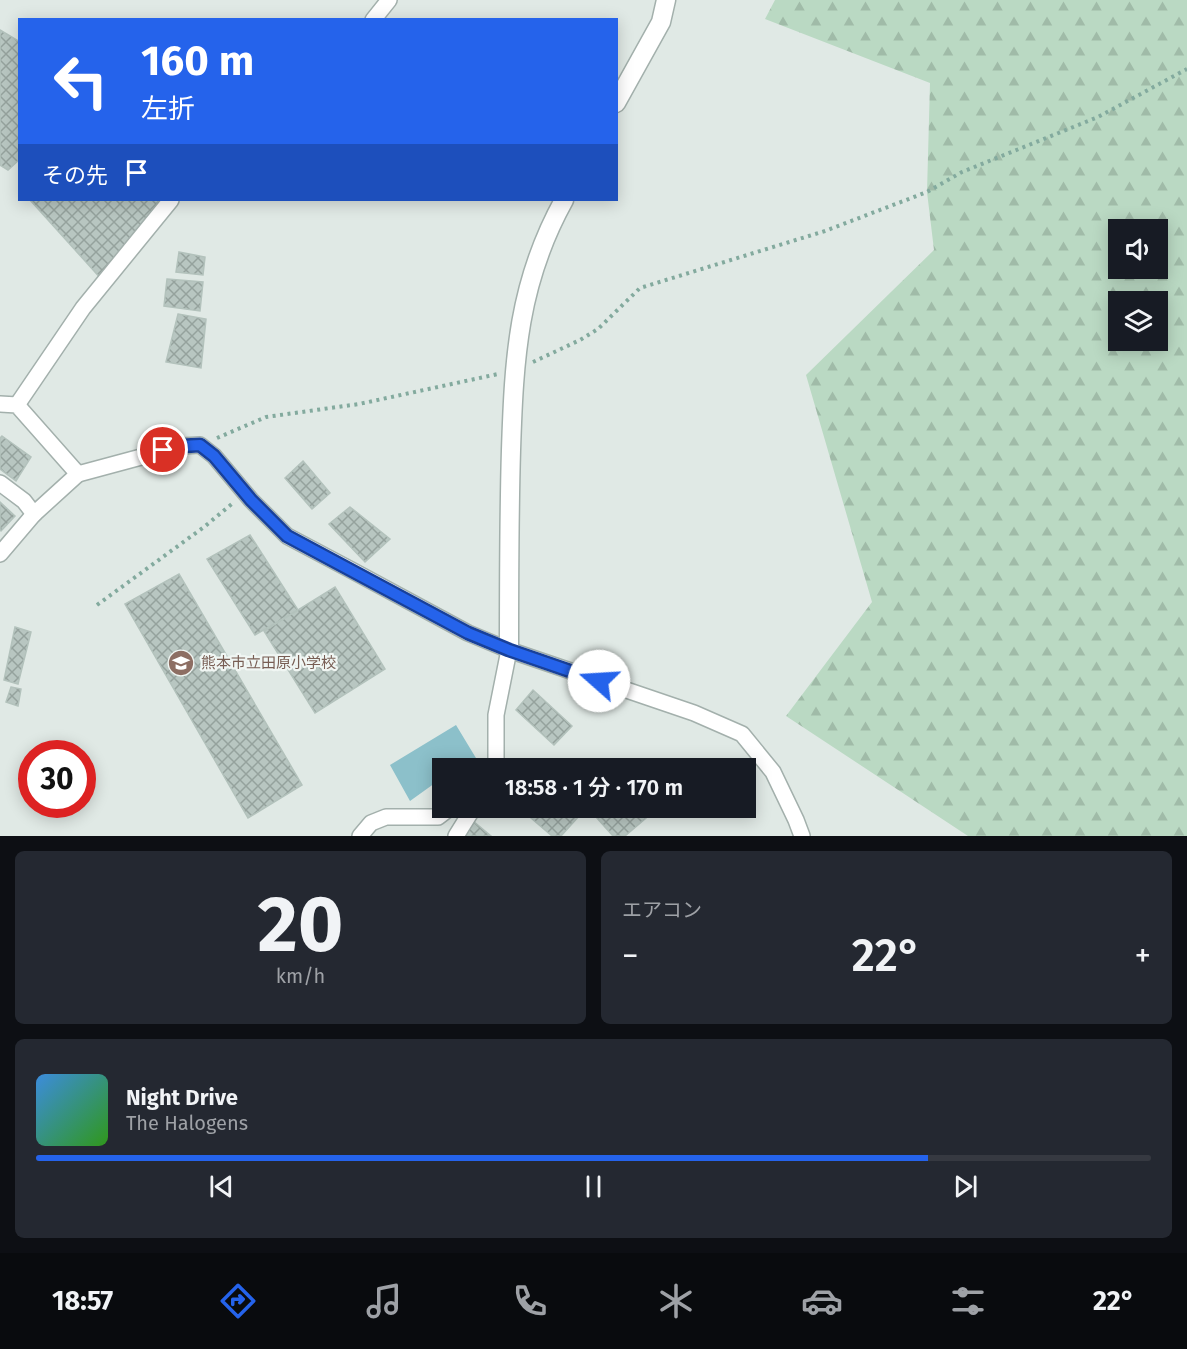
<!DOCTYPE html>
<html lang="ja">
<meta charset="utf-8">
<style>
:root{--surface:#171b24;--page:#242831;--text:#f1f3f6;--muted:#9ea1a6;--line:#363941;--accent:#2563eb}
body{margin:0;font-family:"Fira Sans","Noto Sans JP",sans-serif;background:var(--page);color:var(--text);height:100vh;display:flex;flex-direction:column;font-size:22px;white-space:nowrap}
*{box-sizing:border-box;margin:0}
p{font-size:20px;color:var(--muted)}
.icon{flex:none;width:33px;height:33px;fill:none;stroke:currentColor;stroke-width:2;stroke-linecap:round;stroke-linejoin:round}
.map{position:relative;height:836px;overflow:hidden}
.panel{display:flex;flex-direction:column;gap:15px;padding:15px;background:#0d0f14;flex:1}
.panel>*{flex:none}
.banner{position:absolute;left:18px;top:18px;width:600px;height:183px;border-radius:0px;box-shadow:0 3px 15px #0003;background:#2563eb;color:#fff;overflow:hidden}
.fabs{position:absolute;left:1108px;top:219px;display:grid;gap:12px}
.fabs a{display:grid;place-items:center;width:60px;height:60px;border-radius:0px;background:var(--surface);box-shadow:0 3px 15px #0003;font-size:30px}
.speed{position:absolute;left:18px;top:740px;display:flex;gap:12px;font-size:30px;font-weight:700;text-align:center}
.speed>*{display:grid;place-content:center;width:78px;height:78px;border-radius:50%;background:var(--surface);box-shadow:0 3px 15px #0003;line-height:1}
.speed .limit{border:9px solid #d22;background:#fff;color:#111}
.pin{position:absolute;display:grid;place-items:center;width:51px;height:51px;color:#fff;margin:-26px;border:3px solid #fff;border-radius:50%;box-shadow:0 2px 6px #0007}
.me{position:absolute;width:66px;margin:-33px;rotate:289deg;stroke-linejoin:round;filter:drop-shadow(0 0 4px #0008)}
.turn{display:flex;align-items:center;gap:21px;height:126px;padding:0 24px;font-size:27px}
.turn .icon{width:78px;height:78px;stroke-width:2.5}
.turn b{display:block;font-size:42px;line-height:51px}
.then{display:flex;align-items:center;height:57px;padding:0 24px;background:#0003;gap:12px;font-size:22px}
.big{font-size:45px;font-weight:600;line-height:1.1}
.panel .widget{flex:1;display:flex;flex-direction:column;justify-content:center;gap:9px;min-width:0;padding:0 21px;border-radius:9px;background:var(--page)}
.panel .dial{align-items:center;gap:0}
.dial b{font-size:78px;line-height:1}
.song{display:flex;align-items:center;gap:18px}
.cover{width:72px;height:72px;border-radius:9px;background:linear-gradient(135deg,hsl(210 70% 55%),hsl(110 70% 35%))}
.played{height:6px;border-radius:3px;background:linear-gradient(90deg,var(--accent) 80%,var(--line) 80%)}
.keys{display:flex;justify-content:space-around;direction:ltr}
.heat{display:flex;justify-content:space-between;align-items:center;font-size:33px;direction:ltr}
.panel .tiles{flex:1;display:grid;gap:15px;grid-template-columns:1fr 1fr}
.widget:last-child{grid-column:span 2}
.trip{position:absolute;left:432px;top:758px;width:324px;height:60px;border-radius:0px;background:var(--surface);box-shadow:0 3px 15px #0003;font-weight:600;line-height:60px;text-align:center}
.menu{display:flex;height:96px;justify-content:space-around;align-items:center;background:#090b0e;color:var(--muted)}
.menu .icon{width:42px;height:42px}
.menu .on{color:var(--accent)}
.menu b{font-size:27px;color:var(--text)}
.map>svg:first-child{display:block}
</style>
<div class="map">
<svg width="1187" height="836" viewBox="0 0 1187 836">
<defs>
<pattern id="forest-firs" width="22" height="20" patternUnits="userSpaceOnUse" patternTransform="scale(1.5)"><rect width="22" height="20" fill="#bad9c3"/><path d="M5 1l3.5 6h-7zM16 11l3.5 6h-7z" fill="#a0bba8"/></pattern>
<pattern id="building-cross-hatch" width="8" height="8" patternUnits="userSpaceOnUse" patternTransform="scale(1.5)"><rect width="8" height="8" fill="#b8c6c1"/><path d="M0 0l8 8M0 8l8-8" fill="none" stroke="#95a29d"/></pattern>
</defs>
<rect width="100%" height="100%" fill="#e0e9e5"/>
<path fill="url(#forest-firs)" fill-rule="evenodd" d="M775,0H1187V836H968L786,716L872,602L806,375L934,250L927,192L930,83L765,19ZM1119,230H1158V268H1119ZM1119,302H1158V340H1119Z"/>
<polygon fill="#8cc0ca" points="456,725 482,768 442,768 442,778 410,801 390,765"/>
<g fill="url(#building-cross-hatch)" stroke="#b3c2bc" stroke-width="1.5">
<polygon points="0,30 20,42 20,159 8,170 0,165"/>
<polygon points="30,200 160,200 104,282"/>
<polygon points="179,252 205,257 203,275 176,272"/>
<polygon points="167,279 203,282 200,311 164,306"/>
<polygon points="178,314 206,319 201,368 166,362"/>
<polygon points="2,436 31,457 16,481 0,469 0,438"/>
<polygon points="303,461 330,493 312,509 285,478"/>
<polygon points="0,502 15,516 1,531 0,530"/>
<polygon points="350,507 390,539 365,562 329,524"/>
<polygon points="250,535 298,610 255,635 207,559"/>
<polygon points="179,574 302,785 248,818 125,604"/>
<polygon points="335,587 385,669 315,713 264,631"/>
<polygon points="15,627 31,632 18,684 4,680"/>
<polygon points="11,687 21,689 18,706 6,702"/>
<polygon points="533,690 572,726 554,745 516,710"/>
<polygon points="529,807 568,807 579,816 561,836 552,836 524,812"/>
<polygon points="611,807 659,807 625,836 613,836 597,818"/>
<polygon points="473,821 491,836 461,836"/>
</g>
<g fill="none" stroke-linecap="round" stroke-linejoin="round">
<g stroke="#a3b0ac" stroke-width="18">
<g id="minor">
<polyline points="373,20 389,0"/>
<polyline points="0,404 17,405 78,474 182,446 200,445 214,456 251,500 287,536 353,571 468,633 509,650 694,713 742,734 773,772 796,820 802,836"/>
<polyline points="17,405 83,308 171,200"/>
<polyline points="0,483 24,501 34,514"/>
<polyline points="0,554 34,514 78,474"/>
<polyline points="496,768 496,715 509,650"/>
<polyline points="360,836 371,823 386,817 438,817 451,807"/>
<polyline points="456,836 474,807"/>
</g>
</g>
<g stroke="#a3b0ac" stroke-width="21">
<g id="tertiary">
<polyline points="616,103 661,22 666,0"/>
<path d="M509,650C509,583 509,517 511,450C514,358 518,283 564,200"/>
</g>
</g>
<g stroke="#83aa9e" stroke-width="4" stroke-dasharray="3 4.5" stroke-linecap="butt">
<polyline points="533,362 580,340 598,329 640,288 825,231 927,192 962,172 1098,117 1187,69"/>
<polyline points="217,438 266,417 359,404 498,374"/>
<polyline points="97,605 204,527 233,503"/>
</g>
<use href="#minor" stroke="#fff" stroke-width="15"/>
<use href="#tertiary" stroke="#fff" stroke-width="18"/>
</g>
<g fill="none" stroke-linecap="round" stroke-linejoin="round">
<g stroke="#184099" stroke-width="15">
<polyline id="route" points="163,450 182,446 200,445 214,456 251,500 287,536 468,633 509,650 599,681"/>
</g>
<use href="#route" stroke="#2563eb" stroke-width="10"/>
</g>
<defs>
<g id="school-disc" transform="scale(1.35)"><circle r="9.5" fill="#8d6e63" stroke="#f0f6f3"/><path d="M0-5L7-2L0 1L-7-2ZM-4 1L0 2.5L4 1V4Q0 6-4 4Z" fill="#fff"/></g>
</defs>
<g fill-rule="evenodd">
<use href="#school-disc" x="181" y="663"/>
</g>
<g text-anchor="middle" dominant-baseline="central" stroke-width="4.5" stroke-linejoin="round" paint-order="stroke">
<g font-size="15" fill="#785e54" stroke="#f0f6f3" text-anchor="start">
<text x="201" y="663">熊本市立田原小学校</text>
</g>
</g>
</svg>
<div class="fabs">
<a><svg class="icon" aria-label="sound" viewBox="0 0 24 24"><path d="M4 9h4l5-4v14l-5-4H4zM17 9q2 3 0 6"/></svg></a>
<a><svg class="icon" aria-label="layers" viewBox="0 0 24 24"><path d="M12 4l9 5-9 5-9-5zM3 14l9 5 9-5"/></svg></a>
</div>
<div class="speed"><div class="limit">30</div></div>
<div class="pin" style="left:163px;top:450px;background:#d93025"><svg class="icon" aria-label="arrive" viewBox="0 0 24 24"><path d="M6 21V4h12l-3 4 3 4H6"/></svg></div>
<svg class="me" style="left:599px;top:681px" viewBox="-20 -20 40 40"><circle r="19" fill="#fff"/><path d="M0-13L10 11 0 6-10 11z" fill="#2563eb"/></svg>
<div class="trip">18:58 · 1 分 · 170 m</div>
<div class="banner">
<div class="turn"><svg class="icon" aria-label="left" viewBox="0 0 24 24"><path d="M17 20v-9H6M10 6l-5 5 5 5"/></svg><div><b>160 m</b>左折</div></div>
<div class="then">その先<svg class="icon" aria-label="arrive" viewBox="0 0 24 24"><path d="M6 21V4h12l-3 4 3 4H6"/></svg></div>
</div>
</div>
<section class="panel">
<div class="tiles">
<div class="widget dial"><b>20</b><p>km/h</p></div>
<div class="widget"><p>エアコン</p>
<div class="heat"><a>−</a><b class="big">22°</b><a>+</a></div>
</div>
<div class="widget">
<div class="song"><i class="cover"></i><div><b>Night Drive</b><p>The Halogens</p></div></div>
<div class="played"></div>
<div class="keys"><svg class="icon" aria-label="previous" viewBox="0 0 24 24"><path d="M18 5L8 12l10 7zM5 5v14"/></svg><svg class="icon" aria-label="pause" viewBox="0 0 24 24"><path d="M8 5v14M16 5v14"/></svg><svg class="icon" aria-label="next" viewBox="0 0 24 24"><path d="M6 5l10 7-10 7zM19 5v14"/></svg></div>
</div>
</div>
</section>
<nav class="menu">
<b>18:57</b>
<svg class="icon on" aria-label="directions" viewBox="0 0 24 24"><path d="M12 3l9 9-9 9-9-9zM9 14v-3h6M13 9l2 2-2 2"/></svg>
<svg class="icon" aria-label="music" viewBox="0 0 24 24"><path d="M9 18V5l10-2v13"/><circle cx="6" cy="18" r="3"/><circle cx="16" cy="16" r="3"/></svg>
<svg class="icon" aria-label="phone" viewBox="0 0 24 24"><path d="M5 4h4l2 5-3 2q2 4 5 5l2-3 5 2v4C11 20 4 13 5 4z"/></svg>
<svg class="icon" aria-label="climate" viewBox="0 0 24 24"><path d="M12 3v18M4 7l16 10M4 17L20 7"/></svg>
<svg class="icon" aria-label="car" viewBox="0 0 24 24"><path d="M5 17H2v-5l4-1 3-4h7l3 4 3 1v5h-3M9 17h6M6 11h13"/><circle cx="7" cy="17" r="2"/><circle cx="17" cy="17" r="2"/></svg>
<svg class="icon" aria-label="filters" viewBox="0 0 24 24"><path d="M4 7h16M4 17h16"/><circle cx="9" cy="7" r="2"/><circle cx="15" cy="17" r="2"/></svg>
<b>22°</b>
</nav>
